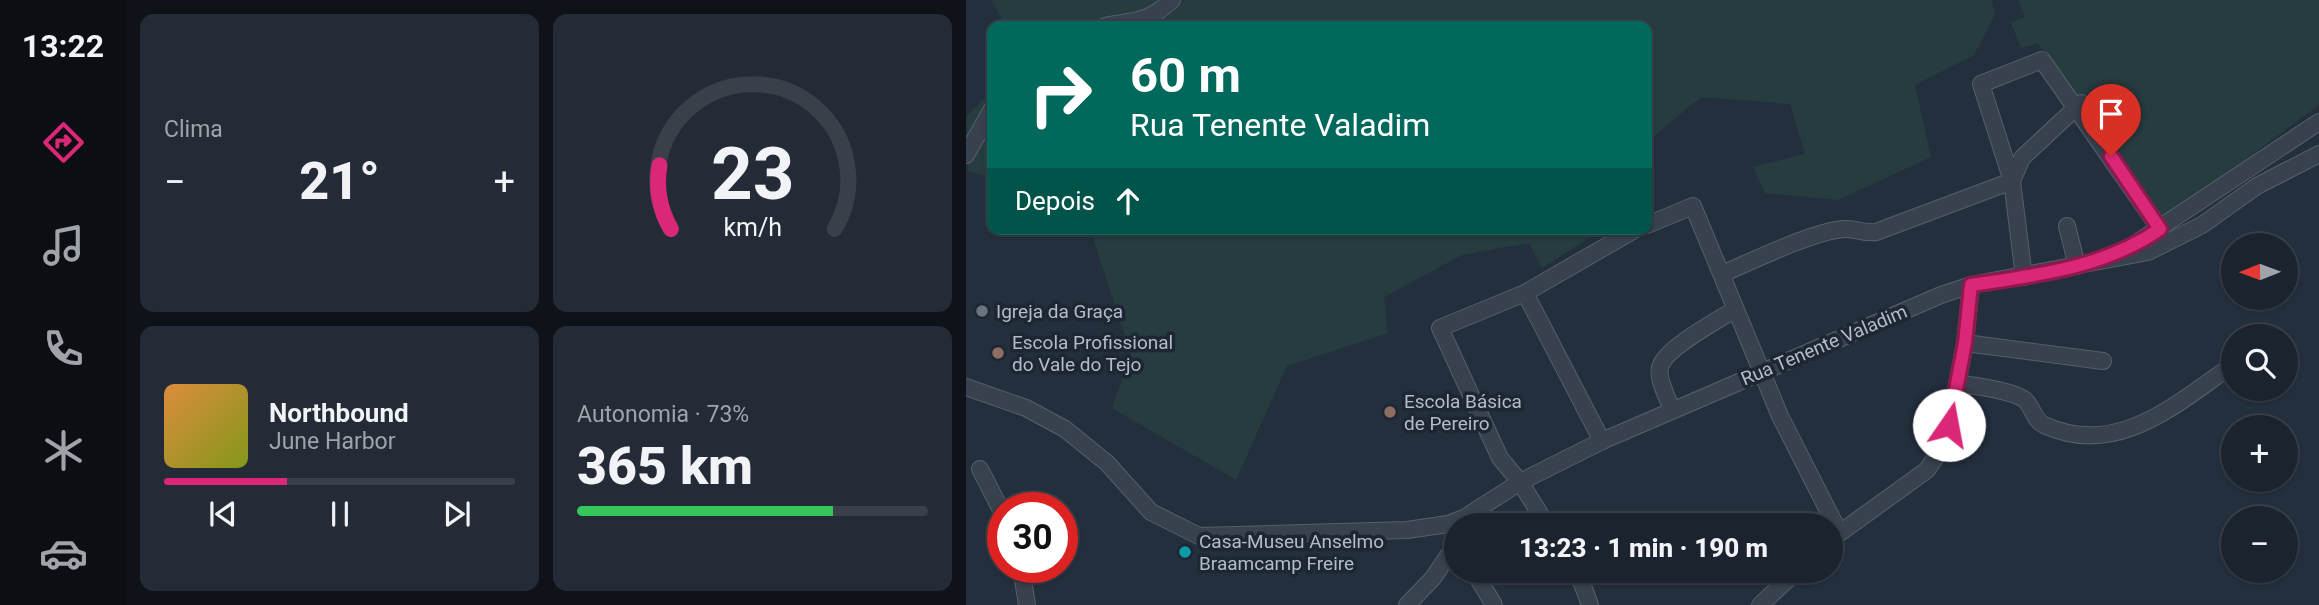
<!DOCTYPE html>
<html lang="pt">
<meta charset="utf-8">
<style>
:root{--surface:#1b232e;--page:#242b36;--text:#f1f3f6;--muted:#a0a4aa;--line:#39404a;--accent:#db2777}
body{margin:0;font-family:Roboto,sans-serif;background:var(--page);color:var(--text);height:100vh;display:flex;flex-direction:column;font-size:26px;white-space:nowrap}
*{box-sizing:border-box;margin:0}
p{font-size:23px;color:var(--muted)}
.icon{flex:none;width:38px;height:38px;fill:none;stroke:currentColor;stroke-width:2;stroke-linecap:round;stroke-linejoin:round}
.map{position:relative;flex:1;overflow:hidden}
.side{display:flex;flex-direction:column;gap:14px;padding:14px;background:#0f1319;width:840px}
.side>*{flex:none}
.guide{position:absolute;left:21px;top:21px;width:665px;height:214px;border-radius:14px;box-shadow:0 2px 5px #0004,0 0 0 2px var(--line);background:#00695c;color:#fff;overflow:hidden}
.needle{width:46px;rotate:269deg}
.controls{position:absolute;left:1255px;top:233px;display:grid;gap:14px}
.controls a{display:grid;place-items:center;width:77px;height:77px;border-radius:50%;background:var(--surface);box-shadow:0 2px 5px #0004,0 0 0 2px var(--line);font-size:35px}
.speed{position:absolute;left:21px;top:492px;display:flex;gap:14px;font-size:35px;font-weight:700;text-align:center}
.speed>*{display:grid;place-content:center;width:91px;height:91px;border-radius:50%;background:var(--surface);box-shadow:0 2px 5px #0004,0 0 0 2px var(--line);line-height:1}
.speed .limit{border:10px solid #d22;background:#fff;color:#111}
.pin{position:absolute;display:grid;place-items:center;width:60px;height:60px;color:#fff;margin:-72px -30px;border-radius:50% 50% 50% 0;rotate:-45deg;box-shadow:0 0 7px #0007}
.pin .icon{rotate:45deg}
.me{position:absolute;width:77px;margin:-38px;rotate:12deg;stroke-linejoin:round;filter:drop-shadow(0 0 5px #0008)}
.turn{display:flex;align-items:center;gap:24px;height:147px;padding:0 28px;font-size:32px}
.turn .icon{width:91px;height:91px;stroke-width:2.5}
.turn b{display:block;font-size:49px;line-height:60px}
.then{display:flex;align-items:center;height:66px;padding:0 28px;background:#0003;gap:14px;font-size:26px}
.big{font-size:52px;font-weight:800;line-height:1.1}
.side .widget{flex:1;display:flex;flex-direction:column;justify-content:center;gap:10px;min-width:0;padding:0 24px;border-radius:14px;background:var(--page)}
.side .dial{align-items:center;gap:0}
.dial svg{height:182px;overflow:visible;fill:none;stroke:var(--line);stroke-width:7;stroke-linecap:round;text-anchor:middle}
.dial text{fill:var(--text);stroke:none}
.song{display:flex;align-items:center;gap:21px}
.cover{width:84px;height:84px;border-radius:10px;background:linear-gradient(135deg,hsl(30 70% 55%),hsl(70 70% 35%))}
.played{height:7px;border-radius:4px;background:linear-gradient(90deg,var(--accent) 35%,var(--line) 35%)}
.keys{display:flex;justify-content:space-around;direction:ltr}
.heat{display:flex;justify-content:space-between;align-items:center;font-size:38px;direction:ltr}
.charge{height:10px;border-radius:5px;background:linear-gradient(90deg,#34c759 73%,var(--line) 0)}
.side .tiles{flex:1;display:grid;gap:14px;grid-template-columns:repeat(2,1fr)}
.trip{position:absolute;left:478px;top:513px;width:399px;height:70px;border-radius:35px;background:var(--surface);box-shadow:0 2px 5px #0004,0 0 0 2px var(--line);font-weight:800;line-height:70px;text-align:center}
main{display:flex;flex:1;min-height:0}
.tab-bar{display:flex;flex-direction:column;width:126px;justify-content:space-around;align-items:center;background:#0b0e12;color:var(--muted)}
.tab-bar .icon{width:49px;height:49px}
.tab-bar .current{color:var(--accent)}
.tab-bar b{font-size:32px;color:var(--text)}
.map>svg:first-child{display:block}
</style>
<main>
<nav class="tab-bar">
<b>13:22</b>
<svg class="icon current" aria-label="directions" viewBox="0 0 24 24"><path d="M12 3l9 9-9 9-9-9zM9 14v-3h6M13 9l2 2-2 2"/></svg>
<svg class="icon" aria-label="music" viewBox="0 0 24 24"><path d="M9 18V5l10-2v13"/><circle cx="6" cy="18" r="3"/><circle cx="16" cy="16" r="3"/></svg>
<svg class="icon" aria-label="phone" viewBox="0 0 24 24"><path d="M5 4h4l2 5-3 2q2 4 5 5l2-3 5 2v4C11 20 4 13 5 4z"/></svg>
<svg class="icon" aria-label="climate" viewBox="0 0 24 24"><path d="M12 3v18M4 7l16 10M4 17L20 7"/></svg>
<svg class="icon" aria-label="car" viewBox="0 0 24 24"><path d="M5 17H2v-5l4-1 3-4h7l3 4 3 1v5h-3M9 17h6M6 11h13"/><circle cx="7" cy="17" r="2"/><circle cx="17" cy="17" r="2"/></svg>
</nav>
<section class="side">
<div class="tiles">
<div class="widget"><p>Clima</p>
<div class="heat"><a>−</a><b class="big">21°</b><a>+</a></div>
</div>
<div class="widget dial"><svg viewBox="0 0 100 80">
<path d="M14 69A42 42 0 1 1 86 69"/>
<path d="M14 69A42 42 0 0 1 9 41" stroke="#db2777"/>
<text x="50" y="56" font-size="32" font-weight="700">23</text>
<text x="50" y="72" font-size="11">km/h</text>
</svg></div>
<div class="widget">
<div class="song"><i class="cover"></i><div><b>Northbound</b><p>June Harbor</p></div></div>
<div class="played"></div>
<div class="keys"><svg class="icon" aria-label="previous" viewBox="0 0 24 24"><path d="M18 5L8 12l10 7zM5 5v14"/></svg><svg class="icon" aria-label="pause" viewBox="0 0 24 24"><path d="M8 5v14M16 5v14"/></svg><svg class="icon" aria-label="next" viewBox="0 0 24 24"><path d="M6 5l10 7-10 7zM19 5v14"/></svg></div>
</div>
<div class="widget"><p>Autonomia · 73%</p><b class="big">365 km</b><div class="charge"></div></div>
</div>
</section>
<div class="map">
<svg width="1353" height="605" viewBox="0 0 1353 605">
<rect width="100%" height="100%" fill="#242f3e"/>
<g fill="#263c3f">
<polygon points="25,0 1026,0 1029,15 1008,55 949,85 965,157 872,200 799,193 787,167 839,154 824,104 735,97 681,142 681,26 40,26"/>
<polygon points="1052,0 1353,0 1353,105 1196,222 1072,43 1055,48 1045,23 1059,17"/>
<polygon points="26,91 26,178 2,171 0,117"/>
<polygon points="124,229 630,229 631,233 576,268 563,243 496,255 418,297 422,333 321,366 270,480 146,408 165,354"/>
</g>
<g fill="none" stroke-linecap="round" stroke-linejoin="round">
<g stroke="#565f6c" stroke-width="18">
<g id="minor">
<path d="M139,26C170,20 181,23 206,0"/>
<polyline points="0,155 26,109"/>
<polyline points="1046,181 1056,158 1115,103"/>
<polyline points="681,225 727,206 814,416 873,532"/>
<polyline points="1101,226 1111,266"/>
<polyline points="1157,252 1353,122"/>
<path d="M756,274C786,261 848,231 878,229C890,228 898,234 910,232L1046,181"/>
<polyline points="1058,277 1046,181 1015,84 1076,60 1194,229"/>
<polyline points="559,293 636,441"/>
<polyline points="999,343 1137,361"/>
<path d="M991,383C1008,386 1047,390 1059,400C1067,408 1068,420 1078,425C1148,457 1204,409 1258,371"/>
<polyline points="0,387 60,408 99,429 141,463 185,512 233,536 441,530 482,524 498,518 554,482 636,441 975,295 1005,285 1182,252 1236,225 1291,186 1353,154"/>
<path d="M706,410C702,398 691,380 694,367C699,348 751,321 768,310"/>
<polyline points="14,469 37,514"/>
<polyline points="581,525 554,482 534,458 474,328 559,293 670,229"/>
<polyline points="864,540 961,470 980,441 999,343 1005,285"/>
<polyline points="55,567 61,605"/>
<polyline points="507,570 528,605"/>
<polyline points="611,570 624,605"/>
<polyline points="441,605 467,578 490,544"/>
<polyline points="794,605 832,570"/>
</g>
</g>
<use href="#minor" stroke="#38414e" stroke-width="16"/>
</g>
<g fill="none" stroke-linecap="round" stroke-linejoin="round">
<g stroke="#8e194d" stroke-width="18">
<path id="route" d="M983,425L999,343L1005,285C1071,275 1138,268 1194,229L1145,156"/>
</g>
<use href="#route" stroke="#db2777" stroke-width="12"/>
</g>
<circle fill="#6b7280" stroke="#1d2633" stroke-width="2.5" cx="16" cy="311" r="7"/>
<g fill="#8d6e63" stroke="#1d2633" stroke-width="2.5">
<circle cx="32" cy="353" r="7"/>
<circle cx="424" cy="412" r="7"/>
</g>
<circle fill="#0f9aa8" stroke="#1d2633" stroke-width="2.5" cx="219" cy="552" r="7"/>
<g text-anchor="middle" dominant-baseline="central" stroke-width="7" stroke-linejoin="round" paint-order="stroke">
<g font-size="19" fill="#b4bcc9" stroke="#1d2633" text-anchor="start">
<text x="30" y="311">Igreja da Graça</text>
<text x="46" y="342">Escola Profissional<tspan x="46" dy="22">do Vale do Tejo</tspan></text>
<text x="438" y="401">Escola Básica<tspan x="438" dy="22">de Pereiro</tspan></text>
<text x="233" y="541">Casa-Museu Anselmo<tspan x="233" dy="22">Braamcamp Freire</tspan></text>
</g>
<g font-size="19" fill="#b4bcc9" stroke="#1d2633">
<text transform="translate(858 345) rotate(-23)">Rua Tenente Valadim</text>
</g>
</g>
</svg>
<div class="controls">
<a><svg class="needle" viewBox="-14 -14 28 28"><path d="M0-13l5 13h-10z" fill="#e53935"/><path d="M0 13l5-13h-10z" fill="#a0a4aa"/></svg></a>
<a><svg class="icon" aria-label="search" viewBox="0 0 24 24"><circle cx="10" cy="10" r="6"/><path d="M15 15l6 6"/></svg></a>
<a>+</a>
<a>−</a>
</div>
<div class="speed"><div class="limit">30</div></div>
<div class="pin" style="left:1145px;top:156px;background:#d93025"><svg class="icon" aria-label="arrive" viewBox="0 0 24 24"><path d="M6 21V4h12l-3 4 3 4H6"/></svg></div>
<svg class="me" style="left:983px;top:425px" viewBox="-20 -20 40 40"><circle r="19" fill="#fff"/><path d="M0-13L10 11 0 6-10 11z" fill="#db2777"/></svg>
<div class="trip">13:23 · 1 min · 190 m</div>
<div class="guide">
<div class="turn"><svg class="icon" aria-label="right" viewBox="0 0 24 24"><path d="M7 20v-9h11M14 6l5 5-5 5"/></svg><div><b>60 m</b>Rua Tenente Valadim</div></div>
<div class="then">Depois<svg class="icon" aria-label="ahead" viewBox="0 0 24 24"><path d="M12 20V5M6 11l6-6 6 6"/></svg></div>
</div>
</div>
</main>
